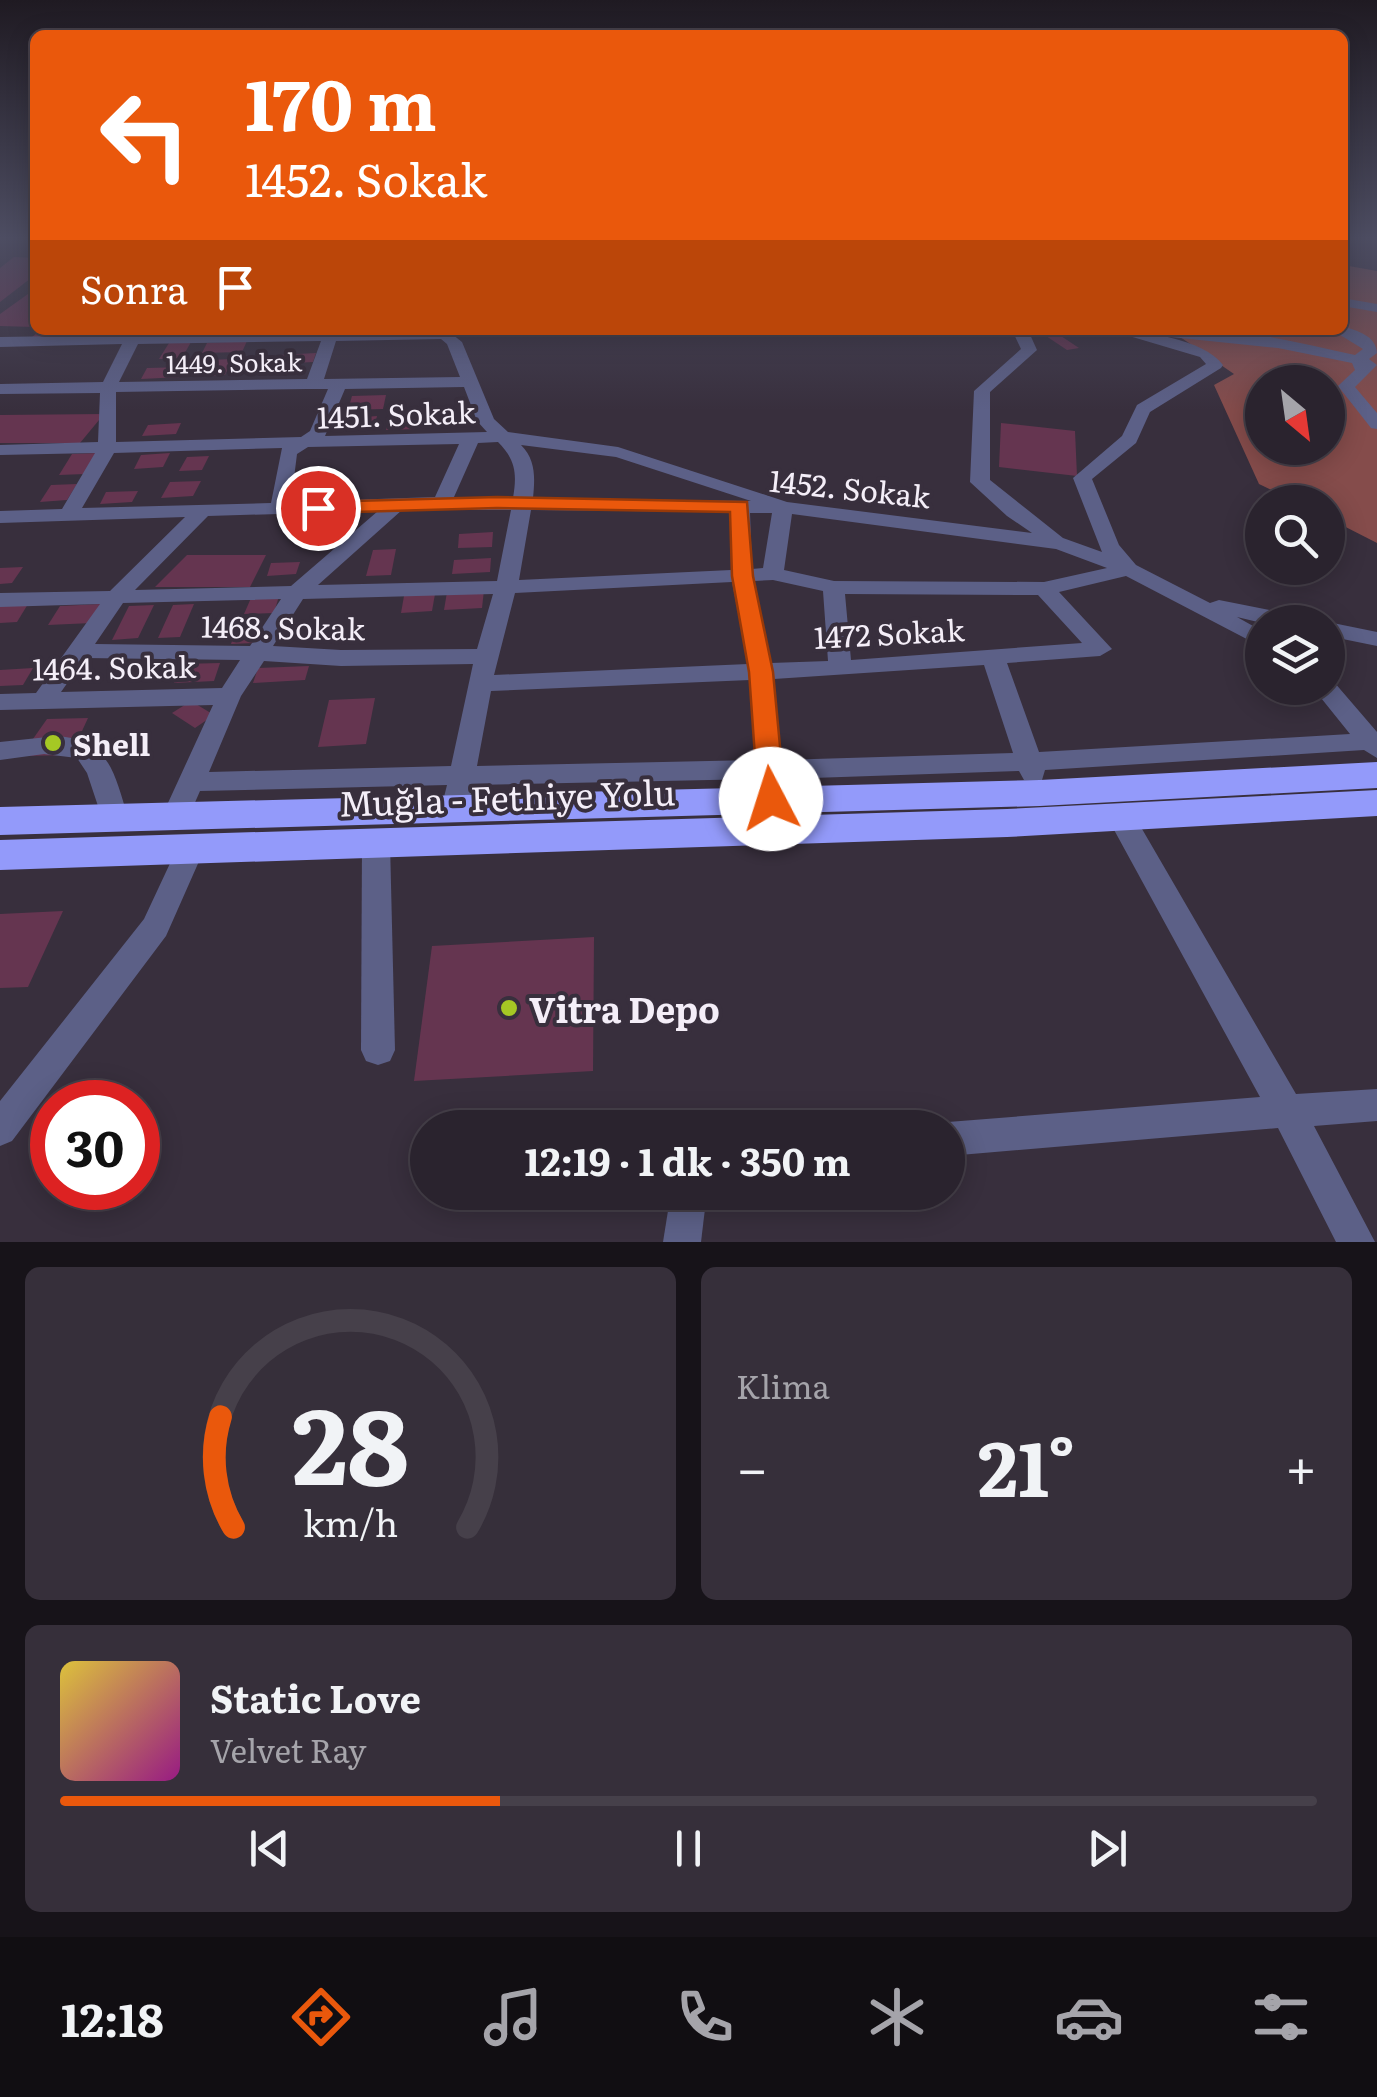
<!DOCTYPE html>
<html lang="tr">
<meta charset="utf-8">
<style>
:root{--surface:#2a232e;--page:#362f3a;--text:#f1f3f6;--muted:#a5a4aa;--line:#46404a;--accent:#ea580c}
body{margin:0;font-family:Literata,serif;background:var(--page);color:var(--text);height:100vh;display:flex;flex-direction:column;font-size:38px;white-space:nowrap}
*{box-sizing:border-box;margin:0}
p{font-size:32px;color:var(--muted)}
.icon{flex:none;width:55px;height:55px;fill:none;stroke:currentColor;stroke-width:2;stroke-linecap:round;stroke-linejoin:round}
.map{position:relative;height:1242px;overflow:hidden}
.panel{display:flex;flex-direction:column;gap:25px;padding:25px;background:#171319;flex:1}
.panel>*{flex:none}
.top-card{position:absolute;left:30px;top:30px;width:1318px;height:305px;border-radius:15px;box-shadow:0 5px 25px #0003,0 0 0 2px var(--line);background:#ea580c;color:#fff;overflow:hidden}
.needle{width:65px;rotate:151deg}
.tools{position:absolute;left:1245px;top:365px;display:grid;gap:20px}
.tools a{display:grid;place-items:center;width:100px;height:100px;border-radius:50%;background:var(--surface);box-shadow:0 5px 25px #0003,0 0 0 2px var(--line);font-size:50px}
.speed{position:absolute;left:30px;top:1080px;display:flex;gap:20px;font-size:50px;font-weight:700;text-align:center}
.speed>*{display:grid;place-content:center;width:130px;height:130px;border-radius:50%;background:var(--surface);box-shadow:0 5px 25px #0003,0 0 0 2px var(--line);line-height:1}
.speed .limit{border:15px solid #d22;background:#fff;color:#111}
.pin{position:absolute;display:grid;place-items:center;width:85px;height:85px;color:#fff;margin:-42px;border:5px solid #fff;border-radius:50%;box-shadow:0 2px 10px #0007}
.me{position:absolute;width:110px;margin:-55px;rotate:355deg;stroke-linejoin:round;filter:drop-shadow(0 0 8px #0008)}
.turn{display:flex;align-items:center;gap:35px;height:210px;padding:0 50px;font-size:45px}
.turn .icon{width:130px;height:130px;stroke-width:2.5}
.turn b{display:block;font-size:70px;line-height:85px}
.then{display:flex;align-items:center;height:95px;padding:0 50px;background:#0003;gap:20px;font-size:38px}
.big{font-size:75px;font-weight:700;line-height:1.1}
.panel .widget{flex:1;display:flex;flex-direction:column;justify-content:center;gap:15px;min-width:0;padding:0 35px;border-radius:15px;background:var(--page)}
.panel .dial{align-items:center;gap:0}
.dial svg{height:260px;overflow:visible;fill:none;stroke:var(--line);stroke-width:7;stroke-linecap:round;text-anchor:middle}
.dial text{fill:var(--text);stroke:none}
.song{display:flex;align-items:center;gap:30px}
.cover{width:120px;height:120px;border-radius:15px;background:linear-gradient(135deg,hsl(50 70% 55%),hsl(310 70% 35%))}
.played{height:10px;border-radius:5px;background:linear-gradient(90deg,var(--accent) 35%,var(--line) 35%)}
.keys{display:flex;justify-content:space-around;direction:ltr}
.heat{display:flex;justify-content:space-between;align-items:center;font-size:55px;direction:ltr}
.panel .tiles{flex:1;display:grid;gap:25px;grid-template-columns:1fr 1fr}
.widget:last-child{grid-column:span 2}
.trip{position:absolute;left:410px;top:1110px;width:555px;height:100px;border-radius:50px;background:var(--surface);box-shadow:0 5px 25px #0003,0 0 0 2px var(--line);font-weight:700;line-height:100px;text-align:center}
.tabs{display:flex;height:160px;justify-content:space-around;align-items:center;background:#110e12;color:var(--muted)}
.tabs .icon{width:70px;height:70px}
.tabs .selected{color:var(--accent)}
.tabs b{font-size:45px;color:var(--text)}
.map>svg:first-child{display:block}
</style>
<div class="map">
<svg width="1377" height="1242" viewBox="0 0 1377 1242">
<rect width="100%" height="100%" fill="#382f3d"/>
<path fill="#854c4b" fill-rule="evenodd" d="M1343,265L1377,271V543L1328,518V502H1297L1259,484L1214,385L1234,374L1170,330H1342ZM1262,382H1328V448H1262Z"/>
<g fill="#653550">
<polygon points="14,257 35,258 35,275 0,302 0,268"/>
<polygon points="35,289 35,327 0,326 0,314"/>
<polygon points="41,330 91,330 83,337 32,337"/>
<polygon points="1037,330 1052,330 1079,348 1067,350"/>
<polygon points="247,341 242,352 202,353 207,343"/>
<polygon points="191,342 182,358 159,359 169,343"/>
<polygon points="316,353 313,362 276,364 279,355"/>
<polygon points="232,359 225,375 199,376 207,360"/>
<polygon points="187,367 181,377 141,379 147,368"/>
<polygon points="386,395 383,409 348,410 352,396"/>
<polygon points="104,414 80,443 0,443 0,415"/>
<polygon points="377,416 374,429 351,430 354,418"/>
<polygon points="419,419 417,429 386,430 389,420"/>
<polygon points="181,423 176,434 142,436 148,425"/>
<polygon points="1001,423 1075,431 1077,476 999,467"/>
<polygon points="98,453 85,474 59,475 72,454"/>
<polygon points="170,453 163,467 134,469 141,455"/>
<polygon points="209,456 202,470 179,471 187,457"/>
<polygon points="201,481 193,496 161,498 170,482"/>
<polygon points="77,484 67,500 40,502 51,485"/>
<polygon points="138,491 132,502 100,504 106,492"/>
<polygon points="493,532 492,547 458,548 459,534"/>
<polygon points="396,549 391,575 366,576 373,550"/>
<polygon points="187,555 266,555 250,587 155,587"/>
<polygon points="491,558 490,572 452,574 454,560"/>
<polygon points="300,562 296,574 267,576 271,563"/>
<polygon points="23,567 12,583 0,584 0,568"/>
<polygon points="484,590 482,608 444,610 447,592"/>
<polygon points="435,594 432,611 401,613 404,596"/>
<polygon points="279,596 274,613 244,614 251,598"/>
<polygon points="28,604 17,622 0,623 0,606"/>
<polygon points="101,604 92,623 48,625 60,606"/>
<polygon points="194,604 180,637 158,638 173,605"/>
<polygon points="154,605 138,638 112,640 129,606"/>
<polygon points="261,622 254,643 231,644 238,623"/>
<polygon points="220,663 214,681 174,683 182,664"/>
<polygon points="309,666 305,680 253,683 258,668"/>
<polygon points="33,668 23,685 0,686 0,670"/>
<polygon points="375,698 366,744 318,747 329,700"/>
<polygon points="191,701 214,715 195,728 172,713"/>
<polygon points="88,718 71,755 21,756 47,719"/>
<polygon points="63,911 28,987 0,988 0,914"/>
<polygon points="594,937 593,1071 414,1081 432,946"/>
</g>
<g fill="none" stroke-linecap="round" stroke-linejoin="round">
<g fill="#5c6087" fill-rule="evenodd">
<polygon points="1342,298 1377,304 1377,312 1342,306"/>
<path d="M1342,326C1357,331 1376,335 1377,353L1369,359L1377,365L1355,387L1377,413V429L1371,428L1338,386L1355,370L1352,363L1278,348L1161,336L1153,331C1218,322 1291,341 1355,355L1363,349L1332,330H1342Z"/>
<path d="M447,330L462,342L494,419L508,432L618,447L787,502L1032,533L1007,516L970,482L974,391L1021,349L1012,330H1028L1037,350L990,392V480L1063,538L1102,552L1073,478L1122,436L1137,405L1206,364L1200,357L1109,330C1141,330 1204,339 1223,365L1221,368L1150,412L1136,443L1092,479L1119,545L1136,565L1210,603L1219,600L1294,615L1305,622L1262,623L1237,617L1262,631V647L1126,576L1059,592L1112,649L1100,656L1007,663L1039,752L1350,734L1313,688H1328V681L1334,682L1377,732V758L1364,750L1045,770L1042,780H1024L1019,771L783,779L779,787H761L757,779L473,785L465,816L455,819L445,816L441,809L447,785L200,791L186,823L176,826L166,823L162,816L213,705L0,710V694L36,693L100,604L0,607V593L110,591L185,517L0,523V511L62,509L95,453L0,455V445L98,442L100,393L0,394V384L103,382L122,344L0,347V337ZM441,339L447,344L460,377L324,379L336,341ZM321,341L307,379L119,382L138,344ZM464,387L477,421L487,432L325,436L345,389ZM307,389H328L310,431L301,437L116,442V392ZM498,442C516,460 517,474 513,498L454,497L478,443ZM459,444L435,497L291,502L297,454L308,447ZM521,445L616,457L751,501L533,498C535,478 536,460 521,445ZM282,448L271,503L82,508L114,453ZM402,510H511L497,581L318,585ZM531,510L730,512L731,570L519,580ZM378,511L291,586L135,590L208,516ZM750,513H772L763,568L752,569ZM792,514L1056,549L1107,568L1044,582L834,581L784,570ZM773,580L823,591L828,661L771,663L754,581ZM732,582L748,664L494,675L515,593ZM493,594L477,649L341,650L273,646L303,599ZM845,594L1038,595L1082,643L851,660ZM281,599L250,646L95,644L123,603ZM85,658L240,660L222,688L61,692ZM264,661L341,666L473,664L451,766L209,772L241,696ZM984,665L1013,753L781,760L774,679ZM750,680L755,760L477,766L491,691Z"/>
<polygon points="1326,622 1328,622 1377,632 1377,646 1328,636"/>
<path d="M57,736C110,740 114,773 128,817L124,824L114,827L104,824L87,773L77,758L44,754L0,760V742Z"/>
<polygon points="1121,807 1131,810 1296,1094 1377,1089 1377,1121 1314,1126 1375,1242 1336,1242 1278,1128 948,1156 948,1128 935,1128 948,1122 1260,1097 1107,817 1111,810"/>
<polygon points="376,832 386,835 390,843 395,1050 390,1061 378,1065 366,1061 361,1050 362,843 366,835"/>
<polygon points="190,839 200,842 204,850 166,936 12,1141 0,1146 0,1101 144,919 180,842"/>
<polygon points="671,1192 707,1192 701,1242 663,1242"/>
</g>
<g fill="#939afa" fill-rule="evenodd">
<polygon points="1377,762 1377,788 1040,806 0,835 0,807 1040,780"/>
<polygon points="1377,790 1377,816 1007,837 0,870 0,840 1007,809"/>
</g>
</g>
<linearGradient id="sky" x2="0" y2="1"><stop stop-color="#1f1a22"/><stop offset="0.58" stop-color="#4d4d62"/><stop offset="1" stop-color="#4d4d62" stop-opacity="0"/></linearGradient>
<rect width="1377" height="410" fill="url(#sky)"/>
<polygon fill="#ea580c" stroke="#983908" stroke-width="2.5" points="497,497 747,502 753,576 773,672 785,799 781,806 762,806 758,799 749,672 732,576 730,512 497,508 318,513 308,508 318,502"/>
<g fill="#a5c824" stroke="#382f3d" stroke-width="4">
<circle cx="53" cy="743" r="10"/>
<circle cx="509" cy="1008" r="10"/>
</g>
<g text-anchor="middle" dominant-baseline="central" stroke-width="8" stroke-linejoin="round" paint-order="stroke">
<g font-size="25" fill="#f4eef8" stroke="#382f3d">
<text transform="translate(234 362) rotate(-1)">1449. Sokak</text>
</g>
<g font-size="30" fill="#f4eef8" stroke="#382f3d">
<text transform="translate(396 413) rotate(-2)">1451. Sokak</text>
<text transform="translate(850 487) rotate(6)">1452. Sokak</text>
<text transform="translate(283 626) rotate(1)">1468. Sokak</text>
<text transform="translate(889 632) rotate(-3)">1472 Sokak</text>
<text transform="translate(114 666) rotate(-1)">1464. Sokak</text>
</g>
<g font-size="30" font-weight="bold" fill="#f4eef8" stroke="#382f3d" text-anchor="start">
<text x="73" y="743">Shell</text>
</g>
<g font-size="35" fill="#f4eef8" stroke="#382f3d">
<text transform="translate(507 796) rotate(-2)">Muğla - Fethiye Yolu</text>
</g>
<g font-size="35" font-weight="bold" fill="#f4eef8" stroke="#382f3d" text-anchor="start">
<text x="529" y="1008">Vitra Depo</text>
</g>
</g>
</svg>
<div class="tools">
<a><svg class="needle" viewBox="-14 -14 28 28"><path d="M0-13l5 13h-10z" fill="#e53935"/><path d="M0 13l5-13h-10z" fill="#a5a4aa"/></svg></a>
<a><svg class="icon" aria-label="search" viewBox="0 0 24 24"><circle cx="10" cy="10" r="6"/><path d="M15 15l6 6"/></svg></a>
<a><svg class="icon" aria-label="layers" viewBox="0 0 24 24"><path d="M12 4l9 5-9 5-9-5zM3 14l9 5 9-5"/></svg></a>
</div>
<div class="speed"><div class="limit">30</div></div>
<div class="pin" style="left:318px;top:508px;background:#d93025"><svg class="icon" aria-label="arrive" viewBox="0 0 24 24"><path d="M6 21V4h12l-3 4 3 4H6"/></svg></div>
<svg class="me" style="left:771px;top:799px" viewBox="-20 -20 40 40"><circle r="19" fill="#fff"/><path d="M0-13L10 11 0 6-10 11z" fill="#ea580c"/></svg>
<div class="trip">12:19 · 1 dk · 350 m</div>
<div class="top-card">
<div class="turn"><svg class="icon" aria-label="left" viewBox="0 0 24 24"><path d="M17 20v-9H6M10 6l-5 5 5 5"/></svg><div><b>170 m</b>1452. Sokak</div></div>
<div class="then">Sonra<svg class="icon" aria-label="arrive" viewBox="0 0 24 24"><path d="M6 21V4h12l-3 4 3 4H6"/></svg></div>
</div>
</div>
<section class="panel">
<div class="tiles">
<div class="widget dial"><svg viewBox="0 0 100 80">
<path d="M14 69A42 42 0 1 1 86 69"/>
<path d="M14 69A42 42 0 0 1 10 35" stroke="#ea580c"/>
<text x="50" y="56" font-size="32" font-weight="700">28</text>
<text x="50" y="72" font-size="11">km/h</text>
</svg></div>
<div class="widget"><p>Klima</p>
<div class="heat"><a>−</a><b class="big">21°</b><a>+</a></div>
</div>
<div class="widget">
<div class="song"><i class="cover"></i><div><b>Static Love</b><p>Velvet Ray</p></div></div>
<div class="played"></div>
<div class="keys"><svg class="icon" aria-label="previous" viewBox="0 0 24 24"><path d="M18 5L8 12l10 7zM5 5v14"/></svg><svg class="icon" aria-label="pause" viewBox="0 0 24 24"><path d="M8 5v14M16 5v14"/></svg><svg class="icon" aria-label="next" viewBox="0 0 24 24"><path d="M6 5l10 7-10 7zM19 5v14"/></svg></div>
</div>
</div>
</section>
<nav class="tabs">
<b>12:18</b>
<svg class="icon selected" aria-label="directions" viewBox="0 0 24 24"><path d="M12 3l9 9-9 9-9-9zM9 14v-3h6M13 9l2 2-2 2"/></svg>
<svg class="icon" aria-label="music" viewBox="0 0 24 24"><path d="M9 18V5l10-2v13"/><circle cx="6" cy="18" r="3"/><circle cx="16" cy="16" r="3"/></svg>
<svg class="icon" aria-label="phone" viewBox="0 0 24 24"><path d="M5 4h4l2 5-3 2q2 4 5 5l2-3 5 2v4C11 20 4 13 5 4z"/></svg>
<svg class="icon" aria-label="climate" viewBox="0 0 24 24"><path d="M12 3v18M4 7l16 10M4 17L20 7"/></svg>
<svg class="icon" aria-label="car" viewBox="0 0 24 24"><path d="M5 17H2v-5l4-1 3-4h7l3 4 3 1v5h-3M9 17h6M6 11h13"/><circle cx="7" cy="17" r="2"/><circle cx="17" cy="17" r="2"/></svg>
<svg class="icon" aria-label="filters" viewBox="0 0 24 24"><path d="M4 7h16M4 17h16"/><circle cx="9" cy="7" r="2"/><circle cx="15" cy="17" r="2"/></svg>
</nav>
